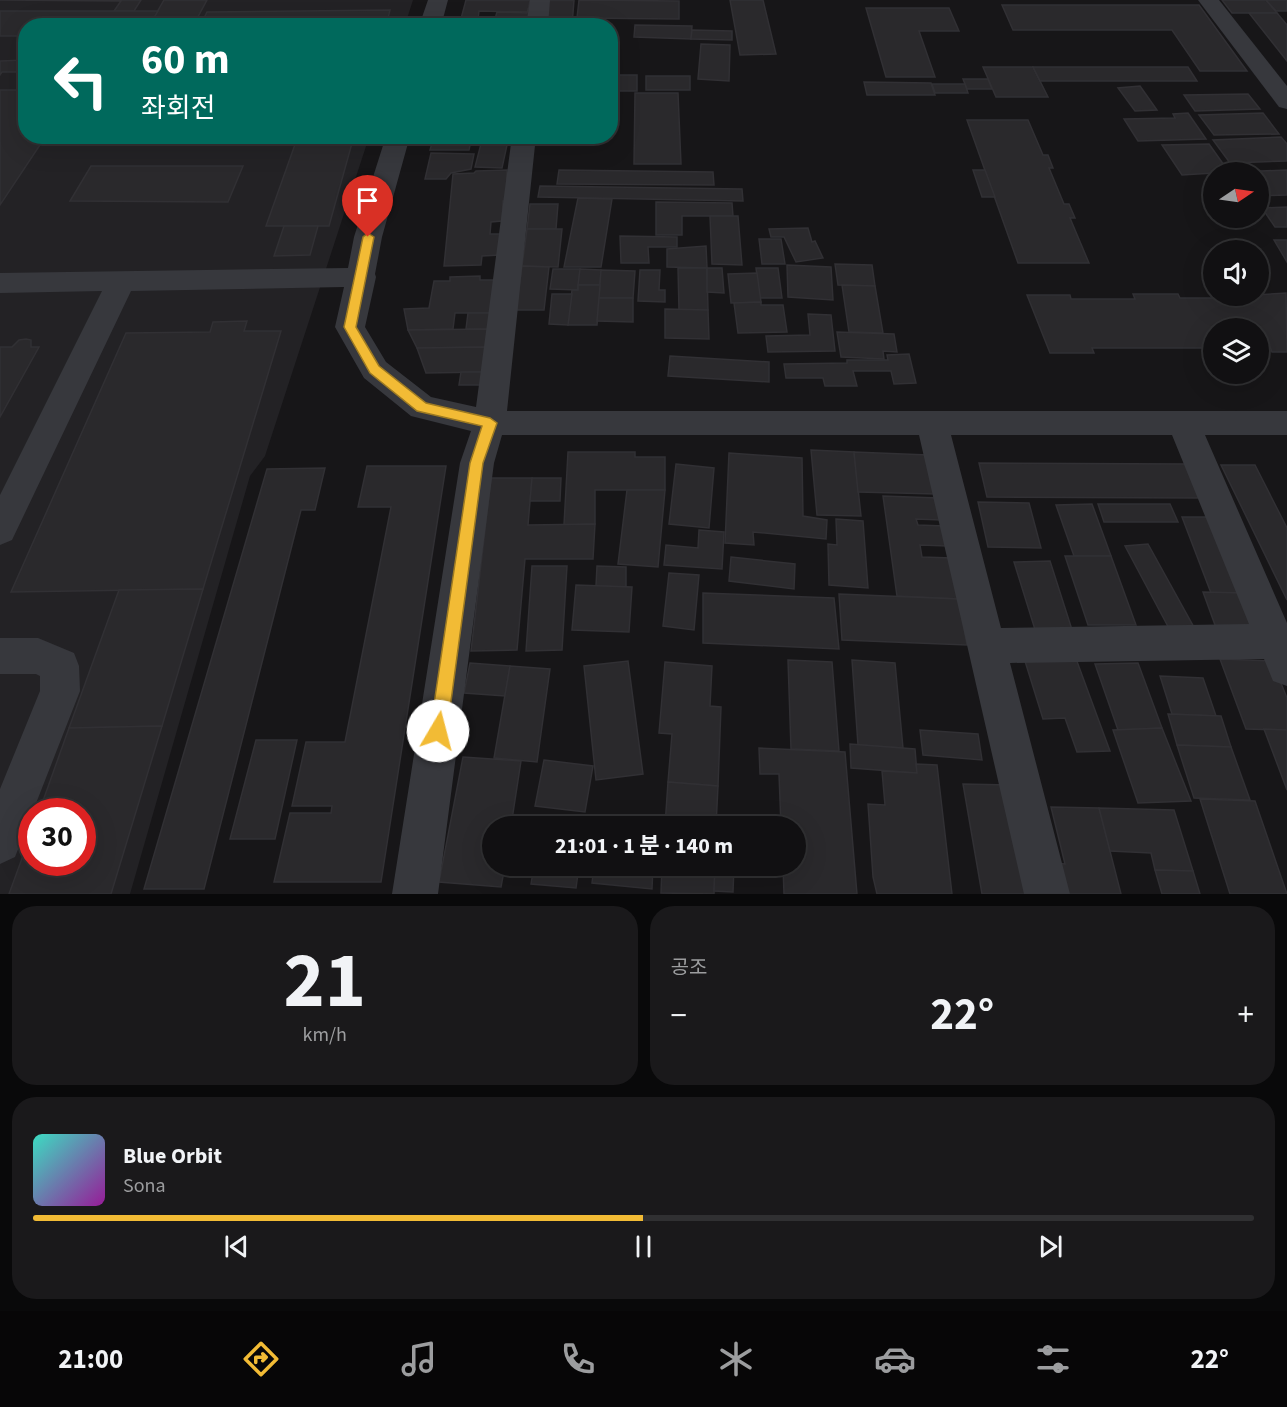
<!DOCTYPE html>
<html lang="ko">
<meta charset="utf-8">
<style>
:root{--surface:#111012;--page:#1a191b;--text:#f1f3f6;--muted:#9c9d9f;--line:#303032;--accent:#f2bb35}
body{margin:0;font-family:"Source Sans 3","Noto Sans KR",sans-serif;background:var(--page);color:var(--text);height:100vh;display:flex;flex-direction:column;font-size:22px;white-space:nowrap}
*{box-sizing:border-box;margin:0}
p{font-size:20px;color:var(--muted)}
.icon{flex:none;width:33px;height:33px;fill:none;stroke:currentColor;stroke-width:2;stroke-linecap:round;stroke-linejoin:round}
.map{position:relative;height:894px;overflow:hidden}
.details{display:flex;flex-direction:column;gap:12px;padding:12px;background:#09090a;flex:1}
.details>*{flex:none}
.banner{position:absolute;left:18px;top:18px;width:600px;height:126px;border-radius:24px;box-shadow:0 6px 24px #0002,0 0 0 2px var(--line);background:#00695c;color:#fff;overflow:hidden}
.needle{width:39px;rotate:77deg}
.tools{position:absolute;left:1203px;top:162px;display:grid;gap:12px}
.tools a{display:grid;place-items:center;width:66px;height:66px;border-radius:50%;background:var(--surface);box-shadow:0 6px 24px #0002,0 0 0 2px var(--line);font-size:30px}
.speed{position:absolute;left:18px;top:798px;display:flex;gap:12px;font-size:30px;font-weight:700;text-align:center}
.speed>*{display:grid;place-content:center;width:78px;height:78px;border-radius:50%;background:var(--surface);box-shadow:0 6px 24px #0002,0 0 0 2px var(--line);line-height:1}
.speed .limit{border:9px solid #d22;background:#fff;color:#111}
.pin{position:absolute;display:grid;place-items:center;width:51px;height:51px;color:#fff;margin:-62px -26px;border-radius:50% 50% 50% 0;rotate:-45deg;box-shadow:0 0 6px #0007}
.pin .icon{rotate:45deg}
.me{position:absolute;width:66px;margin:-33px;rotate:8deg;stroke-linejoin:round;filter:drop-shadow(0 0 4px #0008)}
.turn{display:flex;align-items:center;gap:21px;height:126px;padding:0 24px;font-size:27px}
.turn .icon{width:78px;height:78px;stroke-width:2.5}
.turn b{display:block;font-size:42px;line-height:51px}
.big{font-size:45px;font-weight:700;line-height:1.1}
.details .card{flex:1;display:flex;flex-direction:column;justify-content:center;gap:9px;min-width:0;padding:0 21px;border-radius:24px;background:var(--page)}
.details .dial{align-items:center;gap:0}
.dial b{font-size:78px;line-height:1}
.song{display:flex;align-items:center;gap:18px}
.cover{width:72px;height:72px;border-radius:9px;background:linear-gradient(135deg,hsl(170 70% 55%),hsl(300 70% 35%))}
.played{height:6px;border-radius:3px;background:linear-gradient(90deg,var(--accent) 50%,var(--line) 50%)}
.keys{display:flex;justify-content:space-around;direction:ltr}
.heat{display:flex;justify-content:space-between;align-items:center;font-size:33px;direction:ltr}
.details .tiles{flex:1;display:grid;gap:12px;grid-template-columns:1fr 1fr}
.card:last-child{grid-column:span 2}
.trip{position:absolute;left:482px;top:816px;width:324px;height:60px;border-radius:30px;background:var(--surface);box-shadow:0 6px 24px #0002,0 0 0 2px var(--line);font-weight:700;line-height:60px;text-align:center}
.menu{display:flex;height:96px;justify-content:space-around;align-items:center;background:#070607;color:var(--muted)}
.menu .icon{width:42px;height:42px}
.menu .on{color:var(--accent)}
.menu b{font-size:27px;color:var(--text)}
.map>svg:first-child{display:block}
</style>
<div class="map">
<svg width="1287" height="894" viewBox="0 0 1287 894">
<rect width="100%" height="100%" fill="#171618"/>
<path fill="#232225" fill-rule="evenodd" d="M0,0H413L405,25L26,26V136L369,137L265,456L250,476L130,894H0ZM32,812H82V862H32Z"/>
<g fill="#2a292c" stroke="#313034" stroke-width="1.5">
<polygon points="0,0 141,0 134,11 114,11 121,1"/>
<polygon points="164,0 207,0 193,26 149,26"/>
<polygon points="466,0 530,0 528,12 479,11 478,19 487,19 485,26 459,26"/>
<polygon points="549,0 574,0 572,26 545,26"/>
<polygon points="579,0 679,1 679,19 577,18"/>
<polygon points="730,0 763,0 776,54 740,55"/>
<polygon points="1222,0 1266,0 1277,13 1232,13"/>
<polygon points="1266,0 1287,0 1287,11 1276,11"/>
<polygon points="1002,5 1199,5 1247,71 1200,71 1172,30 1013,30"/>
<polygon points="529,6 531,6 527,26 485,26 487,19 495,19 497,12 527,13"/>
<polygon points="866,8 949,8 959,31 919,31 935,77 886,77"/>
<polygon points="390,10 386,26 200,26 207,12"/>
<polygon points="0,11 158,11 149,26 26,26 26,36 0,36"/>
<polygon points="1249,13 1277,13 1287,25 1287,61"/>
<polygon points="635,25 692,26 691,39 634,37"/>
<polygon points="692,30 732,31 732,40 691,39"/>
<polygon points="701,44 730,45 729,81 698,79"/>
<polygon points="26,60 26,72 2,72 0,75 0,61"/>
<polygon points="983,67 1033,67 1048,97 996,97"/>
<polygon points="1033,67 1188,67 1197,81 1040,81"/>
<rect x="610" y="75" width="27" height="16"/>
<rect x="646" y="76" width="44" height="14"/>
<polygon points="963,79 988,79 992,89 967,89"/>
<polygon points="864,82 931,83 935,95 867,95"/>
<polygon points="932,84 965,84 968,93 935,93"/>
<polygon points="1140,86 1157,110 1135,111 1118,88"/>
<polygon points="0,90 26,90 26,136 46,136 0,205"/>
<polygon points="635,93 678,93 681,164 634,164"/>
<polygon points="1248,94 1260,109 1195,111 1184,95"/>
<polygon points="1188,113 1206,139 1138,141 1124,119 1175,118 1173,114"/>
<polygon points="1263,113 1279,134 1214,135 1199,115"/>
<polygon points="967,120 1028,120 1043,155 1048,155 1053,168 1049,168 1064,204 1069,204 1075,218 1070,218 1089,263 1018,263"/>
<polygon points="298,136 354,136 329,226 266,226"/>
<polygon points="434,136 472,136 469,150 430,150"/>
<polygon points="483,136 509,136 502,168 475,167"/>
<polygon points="1281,137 1287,144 1287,161 1230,163 1213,140"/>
<polygon points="1209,144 1229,172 1182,175 1162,145"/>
<polygon points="431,153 474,154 471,169 451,173 446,179 425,179"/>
<polygon points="91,166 243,166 228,202 70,201"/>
<polygon points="507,170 506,201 503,201 502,221 491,222 490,234 501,234 500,255 482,256 481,265 444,266 453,174 474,173 476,171"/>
<polygon points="559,170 713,172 714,185 557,184"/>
<polygon points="973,170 985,170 995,197 982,197"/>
<polygon points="1287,170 1287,195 1258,196 1258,172 1238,172"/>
<polygon points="540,186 742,189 743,201 538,197"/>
<polygon points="578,198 612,199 601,267 564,267"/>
<polygon points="656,202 732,203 733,216 682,216 682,235 656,235"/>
<polygon points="530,204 558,204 556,229 527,229"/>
<polygon points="1287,207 1287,227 1275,227 1262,208"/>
<polygon points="710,216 738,216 742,265 712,264"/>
<polygon points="284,226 318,226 310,255 274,256"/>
<polygon points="808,228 812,242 815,241 823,258 796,262 784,237 771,237 769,229"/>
<polygon points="527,229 562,229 558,267 522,266"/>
<polygon points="620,236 677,237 677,247 648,247 649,263 621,263"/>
<polygon points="759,239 781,239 785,264 762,264"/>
<polygon points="1274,240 1287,240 1287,262"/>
<polygon points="706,246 707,268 667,267 667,249"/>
<polygon points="835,264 872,265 875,286 838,285"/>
<polygon points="787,265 831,267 833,300 788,297"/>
<polygon points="522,266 549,267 544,310 516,310"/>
<polygon points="678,268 707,268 708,310 679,310"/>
<polygon points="707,268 722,268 724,293 707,292"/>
<polygon points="756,268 778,268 782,298 760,298"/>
<polygon points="553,269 580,269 578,290 550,289"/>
<polygon points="580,269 601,270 600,285 578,285"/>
<polygon points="601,270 635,271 633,298 599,298"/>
<polygon points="640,270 660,270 659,290 665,290 665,302 638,301"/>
<polygon points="757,273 761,302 731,303 728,274"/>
<polygon points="480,276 480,280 495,280 491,313 455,313 453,329 408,330 404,309 429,308 434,281 450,281 450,277"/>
<polygon points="578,285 600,285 597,325 568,325 572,290 578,290"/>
<polygon points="842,285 875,286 883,333 849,332"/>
<polygon points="1286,293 1287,352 1272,352 1270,347 1258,347 1258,328 1214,328 1214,348 1092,348 1094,353 1050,353 1027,295 1070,295 1071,299 1135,299 1133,294 1178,294 1180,298 1242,298 1240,296"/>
<polygon points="552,294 572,294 568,325 549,324"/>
<polygon points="599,298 633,298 633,322 597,321"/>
<polygon points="761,302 761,305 783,305 787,332 738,333 734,303"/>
<polygon points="665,309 708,310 709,339 665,338"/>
<polygon points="468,313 491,313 490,329 466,329"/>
<polygon points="808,314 831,315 835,351 768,352 766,336 810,335"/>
<polygon points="247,321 244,331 281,331 203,589 11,592 126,333 210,332 213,322"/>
<polygon points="490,329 488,347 417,348 408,330"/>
<polygon points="837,332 894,334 897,352 883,351 884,359 841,357"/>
<polygon points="26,339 31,340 31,347 39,347 0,417 0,347 12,347 19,340"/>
<polygon points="488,347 484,372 426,373 417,348"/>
<polygon points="909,354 916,383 894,384 891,371 853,371 857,386 825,386 823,378 786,378 784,364 847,363 847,360 888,360 887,355"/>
<polygon points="670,356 769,362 769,382 668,376"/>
<polygon points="461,372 482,372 481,385 459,385"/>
<polygon points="811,450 854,452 861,516 817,515"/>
<polygon points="568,452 635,452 635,457 665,457 665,490 595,490 595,524 564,525"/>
<polygon points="854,452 928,455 936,494 858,492"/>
<polygon points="729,453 802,458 803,516 827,520 826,539 753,532 754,545 725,543"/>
<polygon points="979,463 1188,464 1203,498 987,497"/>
<polygon points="676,464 714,468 709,528 669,524"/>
<polygon points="1221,465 1255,465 1287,528 1287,600"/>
<polygon points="367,466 446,466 381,882 274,882 290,813 331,813 332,806 292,806 306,742 345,742 391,507 358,507"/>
<polygon points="325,468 315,510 301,510 204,889 144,889 267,469"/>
<polygon points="491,478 532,478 528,525 595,524 593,559 525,559 517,650 471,651"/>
<polygon points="532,478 561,478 560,501 530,501"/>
<polygon points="627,490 665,490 658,567 618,564"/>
<polygon points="883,496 938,498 941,520 916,519 918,525 944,526 947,546 920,545 922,557 952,558 959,599 897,596"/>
<polygon points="978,502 1029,503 1041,548 988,547"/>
<polygon points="1092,504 1111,556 1074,556 1056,505"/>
<polygon points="1098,504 1170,504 1178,522 1104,522"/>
<polygon points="1182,517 1213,517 1244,593 1211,593"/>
<polygon points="836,519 863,521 868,588 829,585 828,544 837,545"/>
<polygon points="699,530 724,532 722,569 664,565 666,545 698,548"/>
<polygon points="1148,544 1196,631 1172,634 1125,546"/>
<polygon points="1065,556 1111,556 1136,625 1088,625"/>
<polygon points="731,557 795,564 794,589 729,581"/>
<polygon points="1050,561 1074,636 1037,636 1014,562"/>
<polygon points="532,566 567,566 562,650 526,651"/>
<polygon points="597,566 626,567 626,587 596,586"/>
<polygon points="669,573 699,575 694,630 663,626"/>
<polygon points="576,585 632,587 629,632 572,630"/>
<polygon points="203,589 162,726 69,728 119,590"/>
<polygon points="1203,592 1244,593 1262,637 1219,636"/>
<polygon points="703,593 834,598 839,649 703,643"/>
<polygon points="839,594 959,599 967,645 842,640"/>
<polygon points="1075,656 1110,751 1077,752 1065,718 1043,719 1024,658"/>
<polygon points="1220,659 1272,661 1287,698 1287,730 1246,729"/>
<polygon points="788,660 832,662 839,751 791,749"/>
<polygon points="852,660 895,663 903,748 858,745"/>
<polygon points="628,661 643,774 596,780 584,666"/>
<polygon points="665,662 712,666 710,706 721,707 718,786 668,782 672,734 659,733"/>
<polygon points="470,663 510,666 505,696 464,693"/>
<polygon points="1138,663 1162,728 1118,730 1095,664"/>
<polygon points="510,666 550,669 537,762 494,758"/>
<polygon points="1160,676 1203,678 1216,716 1172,714"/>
<polygon points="1168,714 1221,716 1231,747 1177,745"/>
<polygon points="162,726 111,894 9,894 32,831 32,862 82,862 82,812 39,812 69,728"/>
<polygon points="1162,728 1191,801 1138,803 1113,730"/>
<polygon points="1264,729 1287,730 1287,790"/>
<polygon points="920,730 978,734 982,760 923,755"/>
<polygon points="256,740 297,740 275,839 230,839"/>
<polygon points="850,744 915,749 917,773 851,768"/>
<polygon points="1177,745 1231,747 1250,800 1194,798"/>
<polygon points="759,748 845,752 857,894 784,894 783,866 795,866 795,826 781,826 779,774 760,774"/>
<polygon points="463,757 521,761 511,826 492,826 492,866 505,866 501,887 439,882"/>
<polygon points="544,760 593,766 585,812 535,806"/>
<polygon points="916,764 937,765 952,894 877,894 873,877 868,804 885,805 882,771 917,773"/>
<polygon points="668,782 718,786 716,826 665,826"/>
<polygon points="963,784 1009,785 1031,894 982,894"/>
<polygon points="1200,799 1255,801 1287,894 1230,894"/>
<polygon points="1051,807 1099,808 1121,894 1062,894 1055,863 1065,864"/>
<polygon points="1099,808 1174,810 1193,871 1155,870 1151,853 1110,851"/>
<polygon points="541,816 584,820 583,826 540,826"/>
<polygon points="534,866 579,866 576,888 531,884"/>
<polygon points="594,866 653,866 652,889 592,883"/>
<polygon points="662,866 715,866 714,894 661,893"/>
<polygon points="715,866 734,866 733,892 714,891"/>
<polygon points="1155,870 1193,871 1200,894 1162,894"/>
</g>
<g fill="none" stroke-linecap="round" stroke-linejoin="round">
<g fill="#37383d" fill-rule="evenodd">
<polygon points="428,0 448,0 441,26 419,26"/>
<polygon points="530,0 550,0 548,26 526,26"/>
<polygon points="1198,0 1219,0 1287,86 1287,109 1279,107"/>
<path d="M386,136H410L382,237L375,274L376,277L365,327L386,362L431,397L476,407L512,136H536L507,411H1287V435H1205L1287,623V686L1273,681L1264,659L1010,663L1070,894H1024L919,435H502L494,463L438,894H392L460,463L471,431L411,416L364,378L335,327L344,287L131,291L12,540L0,545V495L102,291L0,293V273L348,268L354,237ZM951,435H1172L1249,624L1001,628Z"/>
<polygon points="0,638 38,638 74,653 79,666 80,691 15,857 0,864 0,789 40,691 40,676 36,674 0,674"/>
</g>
</g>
<polygon fill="#f2bb35" stroke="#9d7a22" stroke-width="1.5" points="368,233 374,237 356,327 379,366 426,403 490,418 497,423 483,463 447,731 444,737 438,739 432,737 430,731 470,463 482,426 417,411 370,373 344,327 363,237"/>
</svg>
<div class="tools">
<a><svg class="needle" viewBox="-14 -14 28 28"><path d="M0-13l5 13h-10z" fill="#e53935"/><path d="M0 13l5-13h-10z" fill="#9c9d9f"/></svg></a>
<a><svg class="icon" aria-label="sound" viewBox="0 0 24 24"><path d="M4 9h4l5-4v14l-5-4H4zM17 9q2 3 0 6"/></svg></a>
<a><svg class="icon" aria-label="layers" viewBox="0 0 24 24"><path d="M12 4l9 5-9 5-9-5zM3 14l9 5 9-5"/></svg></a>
</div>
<div class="speed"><div class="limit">30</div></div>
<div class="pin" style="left:368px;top:237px;background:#d93025"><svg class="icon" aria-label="arrive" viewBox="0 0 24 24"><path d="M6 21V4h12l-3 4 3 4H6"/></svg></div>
<svg class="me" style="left:438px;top:731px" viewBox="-20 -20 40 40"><circle r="19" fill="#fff"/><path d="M0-13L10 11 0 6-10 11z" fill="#f2bb35"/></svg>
<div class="trip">21:01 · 1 분 · 140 m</div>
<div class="banner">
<div class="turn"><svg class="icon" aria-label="left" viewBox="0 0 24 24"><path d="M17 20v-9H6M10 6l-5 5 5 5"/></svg><div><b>60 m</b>좌회전</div></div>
</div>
</div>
<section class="details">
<div class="tiles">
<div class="card dial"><b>21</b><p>km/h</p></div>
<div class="card"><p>공조</p>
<div class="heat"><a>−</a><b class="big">22°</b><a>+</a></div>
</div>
<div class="card">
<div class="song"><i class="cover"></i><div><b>Blue Orbit</b><p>Sona</p></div></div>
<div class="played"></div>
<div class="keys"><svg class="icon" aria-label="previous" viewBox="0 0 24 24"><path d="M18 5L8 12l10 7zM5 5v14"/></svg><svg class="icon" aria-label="pause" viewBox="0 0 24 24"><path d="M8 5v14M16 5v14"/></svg><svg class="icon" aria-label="next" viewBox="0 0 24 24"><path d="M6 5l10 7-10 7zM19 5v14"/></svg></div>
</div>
</div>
</section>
<nav class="menu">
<b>21:00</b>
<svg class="icon on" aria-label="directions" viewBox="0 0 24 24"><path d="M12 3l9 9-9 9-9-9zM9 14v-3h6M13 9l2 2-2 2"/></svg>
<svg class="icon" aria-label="music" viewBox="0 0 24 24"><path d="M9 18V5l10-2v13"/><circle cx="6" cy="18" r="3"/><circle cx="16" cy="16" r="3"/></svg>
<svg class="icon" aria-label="phone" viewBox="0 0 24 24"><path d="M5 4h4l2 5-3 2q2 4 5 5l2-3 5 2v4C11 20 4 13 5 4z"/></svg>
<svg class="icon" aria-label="climate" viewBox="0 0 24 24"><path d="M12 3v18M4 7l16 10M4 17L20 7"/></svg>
<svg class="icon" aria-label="car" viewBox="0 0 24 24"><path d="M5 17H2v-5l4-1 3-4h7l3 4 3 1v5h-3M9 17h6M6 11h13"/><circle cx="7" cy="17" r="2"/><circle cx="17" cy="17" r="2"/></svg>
<svg class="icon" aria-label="filters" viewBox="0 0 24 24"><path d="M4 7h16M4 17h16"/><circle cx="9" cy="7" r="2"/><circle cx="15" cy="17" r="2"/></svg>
<b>22°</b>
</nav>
